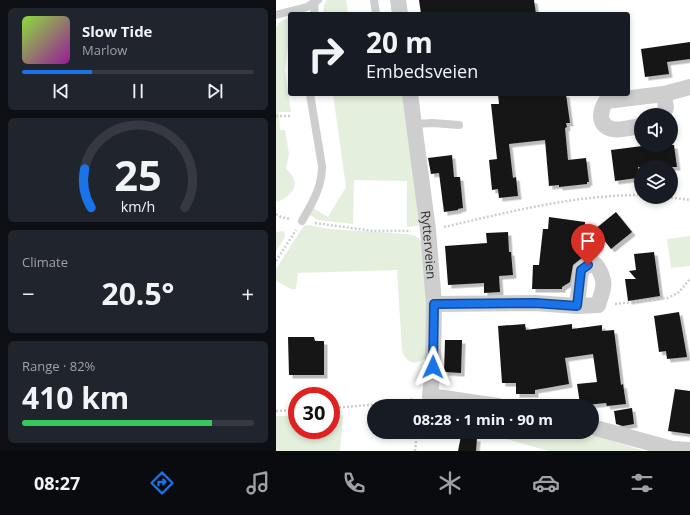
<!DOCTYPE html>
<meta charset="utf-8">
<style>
:root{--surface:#171b24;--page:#20242c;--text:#f1f3f6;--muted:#9ea1a6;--line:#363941;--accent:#1a73e8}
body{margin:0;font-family:"Open Sans",sans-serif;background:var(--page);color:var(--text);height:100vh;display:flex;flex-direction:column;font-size:15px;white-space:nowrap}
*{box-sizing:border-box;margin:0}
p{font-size:13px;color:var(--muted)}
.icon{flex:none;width:22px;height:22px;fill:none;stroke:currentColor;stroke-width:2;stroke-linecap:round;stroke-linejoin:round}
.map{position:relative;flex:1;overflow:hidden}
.details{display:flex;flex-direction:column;gap:8px;padding:8px;background:#0d0f14;width:276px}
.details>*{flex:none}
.hud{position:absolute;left:12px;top:12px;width:342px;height:84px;border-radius:4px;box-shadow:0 2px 6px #0003;background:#171b24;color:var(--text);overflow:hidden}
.fabs{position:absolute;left:358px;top:108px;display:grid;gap:8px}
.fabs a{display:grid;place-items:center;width:44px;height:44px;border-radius:50%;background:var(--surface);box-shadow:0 2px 6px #0003;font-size:20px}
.speed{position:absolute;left:12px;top:387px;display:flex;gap:8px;font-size:20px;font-weight:700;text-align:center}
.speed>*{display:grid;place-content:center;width:52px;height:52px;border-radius:50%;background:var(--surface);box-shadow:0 2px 6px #0003;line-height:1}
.speed .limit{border:6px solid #d22;background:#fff;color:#111}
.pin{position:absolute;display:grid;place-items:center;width:34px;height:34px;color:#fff;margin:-41px -17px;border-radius:50% 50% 50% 0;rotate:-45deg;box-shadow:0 0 4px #0007}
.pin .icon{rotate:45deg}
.me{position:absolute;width:44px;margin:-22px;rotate:1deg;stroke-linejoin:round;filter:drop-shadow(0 0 3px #0008)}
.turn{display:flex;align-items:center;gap:14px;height:84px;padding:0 12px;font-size:18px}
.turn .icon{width:52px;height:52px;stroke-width:2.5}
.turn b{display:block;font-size:28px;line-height:34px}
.big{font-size:30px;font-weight:700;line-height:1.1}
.details .widget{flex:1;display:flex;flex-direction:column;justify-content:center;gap:6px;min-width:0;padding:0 14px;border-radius:6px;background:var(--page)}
.details .dial{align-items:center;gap:0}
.dial svg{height:104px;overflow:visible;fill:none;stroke:var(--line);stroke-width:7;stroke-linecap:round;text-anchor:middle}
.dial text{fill:var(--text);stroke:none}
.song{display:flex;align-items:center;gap:12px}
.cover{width:48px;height:48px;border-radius:6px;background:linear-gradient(135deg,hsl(90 70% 55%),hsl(300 70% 35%))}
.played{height:4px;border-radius:2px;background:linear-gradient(90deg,var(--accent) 30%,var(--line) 30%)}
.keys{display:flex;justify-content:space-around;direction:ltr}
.heat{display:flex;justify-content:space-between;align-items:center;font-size:22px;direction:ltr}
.charge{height:6px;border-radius:3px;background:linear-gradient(90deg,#34c759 82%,var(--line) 0)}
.trip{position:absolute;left:91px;top:399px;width:232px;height:40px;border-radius:20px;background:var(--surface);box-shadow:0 2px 6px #0003;font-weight:700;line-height:40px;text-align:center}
.menu{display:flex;height:64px;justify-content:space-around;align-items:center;background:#090b0e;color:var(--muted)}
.menu .icon{width:28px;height:28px}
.menu .active{color:var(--accent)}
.menu b{font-size:18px;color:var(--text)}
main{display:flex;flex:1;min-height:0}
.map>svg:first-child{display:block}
</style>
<main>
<section class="details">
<div class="widget">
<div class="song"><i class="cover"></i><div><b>Slow Tide</b><p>Marlow</p></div></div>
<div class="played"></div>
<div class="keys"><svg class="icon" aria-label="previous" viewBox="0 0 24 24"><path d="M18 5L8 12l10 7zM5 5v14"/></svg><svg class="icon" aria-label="pause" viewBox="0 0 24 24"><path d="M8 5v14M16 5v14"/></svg><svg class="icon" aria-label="next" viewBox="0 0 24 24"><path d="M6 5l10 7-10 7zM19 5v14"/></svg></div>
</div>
<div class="widget dial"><svg viewBox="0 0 100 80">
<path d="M14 69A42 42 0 1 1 86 69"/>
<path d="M14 69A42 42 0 0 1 9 39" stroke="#1a73e8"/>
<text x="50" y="56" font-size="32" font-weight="700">25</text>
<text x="50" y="72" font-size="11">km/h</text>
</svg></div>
<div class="widget"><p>Climate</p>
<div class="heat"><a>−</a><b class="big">20.5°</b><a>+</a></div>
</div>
<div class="widget"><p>Range · 82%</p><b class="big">410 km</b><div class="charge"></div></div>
</section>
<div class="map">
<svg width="414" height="451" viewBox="0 0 414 451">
<defs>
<filter id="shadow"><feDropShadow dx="3.5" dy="3.5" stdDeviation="0" flood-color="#0004"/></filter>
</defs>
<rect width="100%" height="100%" fill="#fff"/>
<g fill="#e5efde">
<polygon points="51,0 70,0 72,14 47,14 48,5"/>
<path d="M14,16V29L9,70L15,112H3L4,130H9L13,154L10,169C26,183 18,194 2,202L0,201V27L3,23Z"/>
<polygon points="57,94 129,94 143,225 141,226 131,227 131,181 78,180 77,224 42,220 34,215 37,208 52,217 70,187"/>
<path d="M33,225L53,229L131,234C141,236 142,236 147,245L152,313V357C140,365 132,365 126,351L121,270L22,273L20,289H15L0,281V269L23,233L28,226Z"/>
<polygon points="8,231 9,237 0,251 0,232"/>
<polygon points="414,236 414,266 395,268 391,239"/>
<polygon points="67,415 64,451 0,451 0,416 21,416 21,430 55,430 55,416"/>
<polygon points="207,432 308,432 368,451 272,451"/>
</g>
<g fill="#181818" filter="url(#shadow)">
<polygon points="143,0 258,0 260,14 145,14"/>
<polygon points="414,42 414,59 391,62 393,74 369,77 365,49"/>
<polygon points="222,94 290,94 294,123 290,123 291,127 289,128 292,160 310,158 313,182 311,182 311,184 283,187 283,185 273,186 269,140 233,144 237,178 240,177 242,196 223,198 222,189 216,190 213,160 221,159 215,104 223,104"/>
<polygon points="374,145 398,145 401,167 362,167 363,174 360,174 361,178 339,181 335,150"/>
<polygon points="176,155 178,177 184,177 187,208 182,209 182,210 168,212 163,173 155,174 152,158"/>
<polygon points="340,212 356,232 335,249 320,230 318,256 307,257 297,265 294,282 286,287 286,289 256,289 257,265 263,265 267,229 272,229 273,217 309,222 308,238"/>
<polygon points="232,232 233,252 235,252 237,275 223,276 224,292 208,293 208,283 172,285 169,246 211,243 210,233"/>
<polygon points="378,252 384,296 352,301 349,279 360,279 353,271 360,270 358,254"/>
<polygon points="403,312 411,357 391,359 390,351 383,352 378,316"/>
<polygon points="249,324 250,330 296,324 296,329 326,325 326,331 338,330 345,385 347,384 350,404 331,406 330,403 310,405 310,403 304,404 301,384 321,382 317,354 289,358 293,384 259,390 259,394 240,394 240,383 226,383 222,326"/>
<polygon points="12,337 38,337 39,341 48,341 48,375 13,375"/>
<polygon points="169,340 186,340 185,373 168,372"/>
<polygon points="399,389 414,391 414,434 392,431"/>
<polygon points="356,408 358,424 347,426 340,424 338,411"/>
<polygon points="185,436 201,438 200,451 182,451"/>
</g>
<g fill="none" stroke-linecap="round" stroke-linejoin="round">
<g stroke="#cecece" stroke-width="2.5" stroke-dasharray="2 2" stroke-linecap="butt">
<polyline points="0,116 15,116"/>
<polyline points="391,197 414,200"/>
<polyline points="0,214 5,217 14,219"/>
<polyline points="39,223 97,231 135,231"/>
<path d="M168,227C233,212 298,195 365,195"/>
<polyline points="0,261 20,230"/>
<polyline points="339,304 392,298 403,292 414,279"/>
<polyline points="55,408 119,403 138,399"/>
<polyline points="0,411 21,410"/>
<polyline points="139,451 141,432"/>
</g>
<g stroke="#cecece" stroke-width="8">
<polyline points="98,0 100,14"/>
<polyline points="38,14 39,2"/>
<polyline points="0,15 31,7 42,0"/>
<polyline points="138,124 156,123 183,125"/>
<path d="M26,221C36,203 46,188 46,166L34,94"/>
</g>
<g stroke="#cecece" stroke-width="16">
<polyline points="122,0 124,14"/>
<path id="s1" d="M134,94L152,230L158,304L157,367L154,396L222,406"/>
<polyline points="386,115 390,108 388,94"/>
<path d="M365,126C358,127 342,131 336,129C321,125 324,111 330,101L388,94L414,87"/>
<path d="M158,304L259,303L301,306L322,305C328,288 331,281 320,265H312L305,270L301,306"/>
<polyline points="316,427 396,449 414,450"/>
</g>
</g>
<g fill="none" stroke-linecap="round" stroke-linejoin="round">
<g stroke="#114b97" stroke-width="10">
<polyline id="route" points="157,367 158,304 259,303 301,306 305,270 312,265"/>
</g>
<use href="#route" stroke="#1a73e8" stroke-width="7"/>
</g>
<g text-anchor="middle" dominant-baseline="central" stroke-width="4" stroke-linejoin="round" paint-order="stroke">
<g font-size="13" fill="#313131" stroke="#fff">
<text stroke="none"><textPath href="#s1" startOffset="152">Rytterveien</textPath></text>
</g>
</g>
</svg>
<div class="fabs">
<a><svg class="icon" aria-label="sound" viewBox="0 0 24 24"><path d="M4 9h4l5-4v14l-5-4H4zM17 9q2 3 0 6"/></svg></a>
<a><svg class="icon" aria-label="layers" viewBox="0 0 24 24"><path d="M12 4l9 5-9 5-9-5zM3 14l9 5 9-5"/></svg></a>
</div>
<div class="speed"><div class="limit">30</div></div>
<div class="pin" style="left:312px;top:265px;background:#d93025"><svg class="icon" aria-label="arrive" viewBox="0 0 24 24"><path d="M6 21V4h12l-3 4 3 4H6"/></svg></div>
<svg class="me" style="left:157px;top:367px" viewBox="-20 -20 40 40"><path d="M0-17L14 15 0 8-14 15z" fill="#1a73e8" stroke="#fff" stroke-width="4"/></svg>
<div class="trip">08:28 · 1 min · 90 m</div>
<div class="hud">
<div class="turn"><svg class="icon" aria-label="right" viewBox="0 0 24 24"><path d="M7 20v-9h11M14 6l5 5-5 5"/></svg><div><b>20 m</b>Embedsveien</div></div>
</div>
</div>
</main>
<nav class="menu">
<b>08:27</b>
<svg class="icon active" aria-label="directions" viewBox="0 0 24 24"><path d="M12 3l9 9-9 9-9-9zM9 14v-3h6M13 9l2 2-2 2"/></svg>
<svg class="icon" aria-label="music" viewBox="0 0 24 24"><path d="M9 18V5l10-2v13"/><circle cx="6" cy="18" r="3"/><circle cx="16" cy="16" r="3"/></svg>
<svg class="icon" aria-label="phone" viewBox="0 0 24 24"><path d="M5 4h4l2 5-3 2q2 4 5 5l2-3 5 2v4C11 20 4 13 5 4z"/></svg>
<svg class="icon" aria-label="climate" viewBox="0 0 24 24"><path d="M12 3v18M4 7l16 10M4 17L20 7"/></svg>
<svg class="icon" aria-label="car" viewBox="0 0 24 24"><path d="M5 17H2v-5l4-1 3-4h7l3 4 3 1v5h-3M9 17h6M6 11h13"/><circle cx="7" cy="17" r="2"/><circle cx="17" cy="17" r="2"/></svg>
<svg class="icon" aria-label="filters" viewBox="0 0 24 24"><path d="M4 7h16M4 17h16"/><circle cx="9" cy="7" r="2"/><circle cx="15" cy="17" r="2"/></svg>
</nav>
